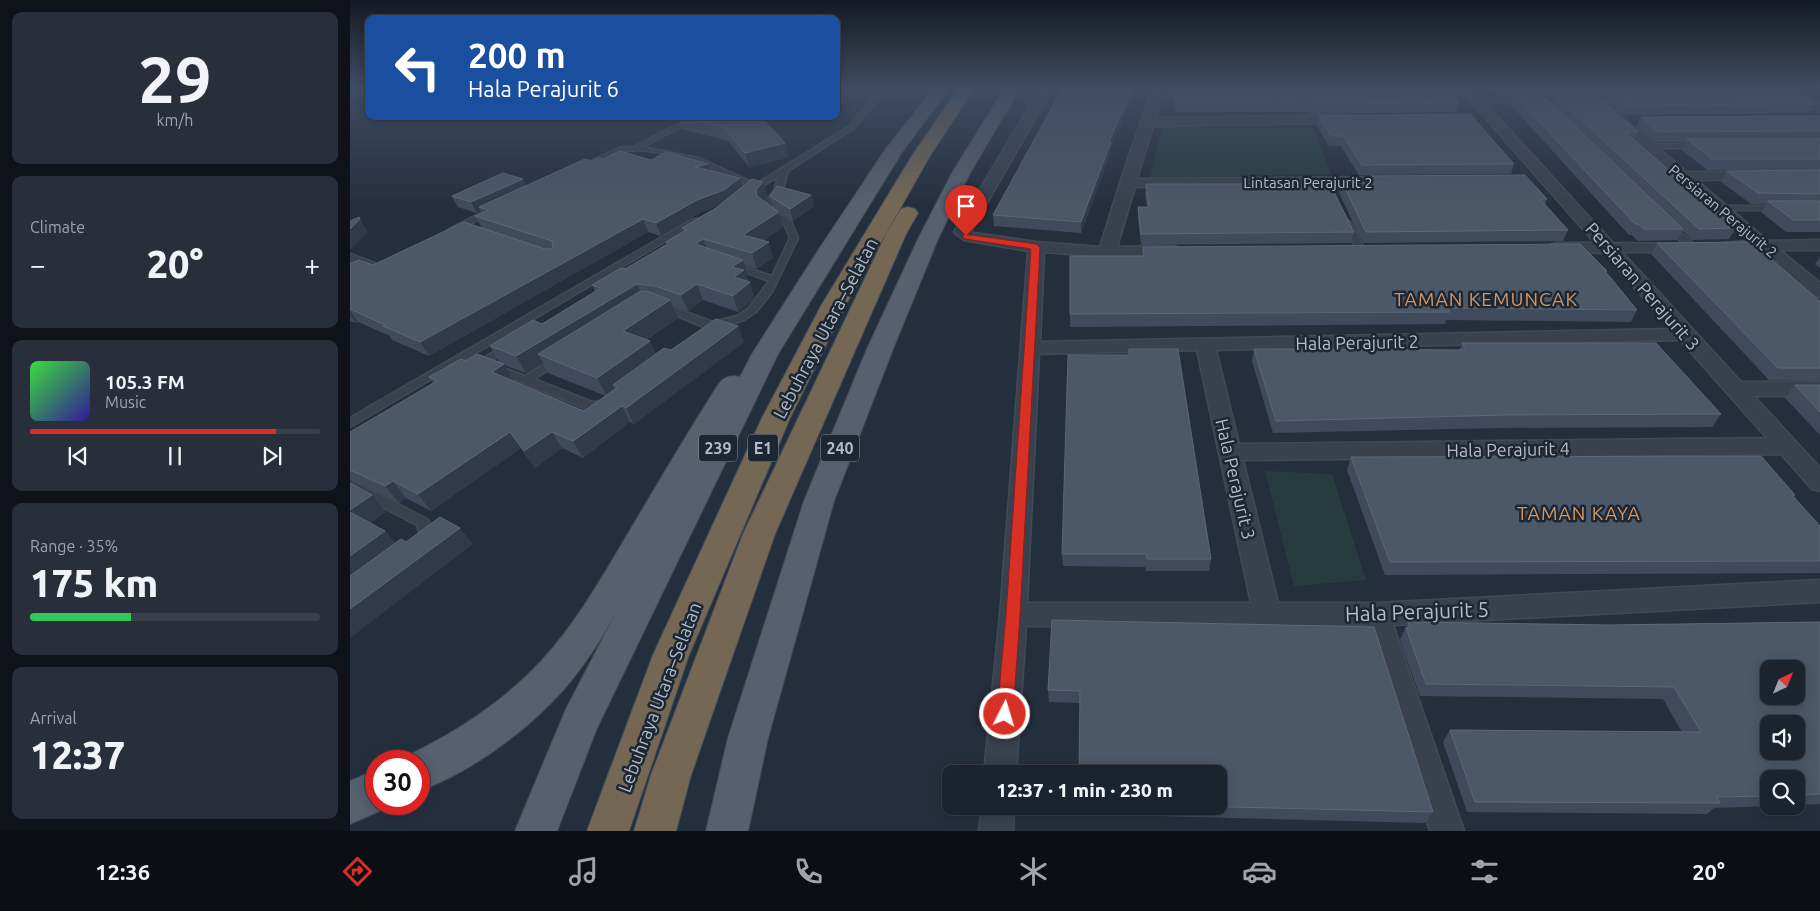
<!DOCTYPE html>
<meta charset="utf-8">
<style>
:root{--surface:#1b232e;--page:#282f3a;--text:#f1f3f6;--muted:#a0a4aa;--line:#39404a;--accent:#d93025}
body{margin:0;font-family:Ubuntu,sans-serif;background:var(--page);color:var(--text);height:100vh;display:flex;flex-direction:column;font-size:19px;white-space:nowrap}
*{box-sizing:border-box;margin:0}
p{font-size:16px;color:var(--muted)}
.icon{flex:none;width:28px;height:28px;fill:none;stroke:currentColor;stroke-width:2;stroke-linecap:round;stroke-linejoin:round}
.map{position:relative;flex:1;overflow:hidden}
.drawer{display:flex;flex-direction:column;gap:12px;padding:12px;background:#0f1319;width:350px}
.drawer>*{flex:none}
.top-card{position:absolute;left:15px;top:15px;width:475px;height:105px;border-radius:10px;box-shadow:0 2px 12px #0003,0 0 0 1px var(--line);background:#1a4fa0;color:#fff;overflow:hidden}
.needle{width:32px;rotate:43deg}
.buttons{position:absolute;left:1410px;top:660px;display:grid;gap:10px}
.buttons a{display:grid;place-items:center;width:45px;height:45px;border-radius:10px;background:var(--surface);box-shadow:0 2px 12px #0003,0 0 0 1px var(--line);font-size:25px}
.speed{position:absolute;left:15px;top:750px;display:flex;gap:10px;font-size:25px;font-weight:700;text-align:center}
.speed>*{display:grid;place-content:center;width:65px;height:65px;border-radius:50%;background:var(--surface);box-shadow:0 2px 12px #0003,0 0 0 1px var(--line);line-height:1}
.speed .limit{border:8px solid #d22;background:#fff;color:#111}
.pin{position:absolute;display:grid;place-items:center;width:42px;height:42px;color:#fff;margin:-51px -21px;border-radius:50% 50% 50% 0;rotate:-45deg;box-shadow:0 0 5px #0007}
.pin .icon{rotate:45deg}
.me{position:absolute;width:55px;margin:-28px;rotate:5deg;stroke-linejoin:round;filter:drop-shadow(0 0 4px #0008)}
.turn{display:flex;align-items:center;gap:18px;height:105px;padding:0 20px;font-size:22px}
.turn .icon{width:65px;height:65px;stroke-width:2.5}
.turn b{display:block;font-size:35px;line-height:42px}
.big{font-size:38px;font-weight:800;line-height:1.1}
.drawer .widget{flex:1;display:flex;flex-direction:column;justify-content:center;gap:8px;min-width:0;padding:0 18px;border-radius:10px;background:var(--page)}
.drawer .dial{align-items:center;gap:0}
.dial b{font-size:65px;line-height:1}
.song{display:flex;align-items:center;gap:15px}
.cover{width:60px;height:60px;border-radius:8px;background:linear-gradient(135deg,hsl(120 70% 55%),hsl(250 70% 35%))}
.played{height:5px;border-radius:2px;background:linear-gradient(90deg,var(--accent) 85%,var(--line) 85%)}
.keys{display:flex;justify-content:space-around;direction:ltr}
.heat{display:flex;justify-content:space-between;align-items:center;font-size:28px;direction:ltr}
.charge{height:8px;border-radius:4px;background:linear-gradient(90deg,#34c759 35%,var(--line) 0)}
.trip{position:absolute;left:592px;top:765px;width:285px;height:50px;border-radius:10px;background:var(--surface);box-shadow:0 2px 12px #0003,0 0 0 1px var(--line);font-weight:800;line-height:50px;text-align:center}
.menu{display:flex;height:80px;justify-content:space-around;align-items:center;background:#0b0e12;color:var(--muted)}
.menu .icon{width:35px;height:35px}
.menu .current{color:var(--accent)}
.menu b{font-size:22px;color:var(--text)}
main{display:flex;flex:1;min-height:0}
.map>svg:first-child{display:block}
</style>
<main>
<section class="drawer">
<div class="widget dial"><b>29</b><p>km/h</p></div>
<div class="widget"><p>Climate</p>
<div class="heat"><a>−</a><b class="big">20°</b><a>+</a></div>
</div>
<div class="widget">
<div class="song"><i class="cover"></i><div><b>105.3 FM</b><p>Music</p></div></div>
<div class="played"></div>
<div class="keys"><svg class="icon" aria-label="previous" viewBox="0 0 24 24"><path d="M18 5L8 12l10 7zM5 5v14"/></svg><svg class="icon" aria-label="pause" viewBox="0 0 24 24"><path d="M8 5v14M16 5v14"/></svg><svg class="icon" aria-label="next" viewBox="0 0 24 24"><path d="M6 5l10 7-10 7zM19 5v14"/></svg></div>
</div>
<div class="widget"><p>Range · 35%</p><b class="big">175 km</b><div class="charge"></div></div>
<div class="widget"><p>Arrival</p><b class="big">12:37</b></div>
</section>
<div class="map">
<svg width="1470" height="831" viewBox="0 0 1470 831">
<rect width="100%" height="100%" fill="#242f3e"/>
<g fill="#263c3f">
<polygon points="812,127 963,127 981,174 800,178"/>
<polygon points="915,471 982,474 1016,580 944,586"/>
</g>
<g fill="none" stroke-linecap="round" stroke-linejoin="round">
<g stroke="#414a57" stroke-width="3">
<g id="service">
<polygon points="19,89 19,93 0,94 0,90"/>
<path d="M530,89H536L504,128L438,171L432,191L420,208L441,221L448,238L422,292L406,312L394,320L361,330L308,308V304H314L363,322L387,316L399,308L419,281L378,266L382,263L422,276L440,238L434,224L412,209V206L424,191L428,177L402,192L398,190L401,187C370,173 307,143 273,152C262,155 252,163 241,166H238V162L269,148L283,147L344,116H353L292,147L349,158L406,184L500,126Z"/>
<polygon points="1175,89 1181,89 1196,104 1196,106 1192,106"/>
<polygon points="1089,93 1121,93 1124,95 1121,97 1087,96 1086,95"/>
<polygon points="805,95 838,95 841,97 838,99 803,98 802,97"/>
<polygon points="1241,95 1272,95 1275,97 1272,99 1239,98 1238,97"/>
<polygon points="1126,98 1177,98 1180,100 1177,102 1124,101 1123,100"/>
<polygon points="1294,144 1348,144 1352,146 1348,148 1297,148 1293,146"/>
<polygon points="1366,206 1427,206 1431,208 1427,210 1366,210"/>
<polygon points="135,211 142,213 106,231 100,231 99,229"/>
<polygon points="343,219 349,219 350,221 0,427 0,418"/>
<polygon points="994,220 997,220 1001,222 1015,251 1014,253 1011,254 1007,251 993,222"/>
<polygon points="1319,222 1345,245 1345,249 1339,249 1316,227 1315,225"/>
<polygon points="0,254 25,263 26,265 22,268 0,260"/>
<polygon points="157,344 162,347 161,349 130,367 122,367 121,365"/>
<polygon points="208,356 213,359 212,361 184,379 242,402 259,401 261,404 259,407 241,410 237,409 142,370 141,368 146,365 175,376"/>
<path d="M0,480L77,519C85,529 82,535 76,546L71,547L66,546L64,542L69,533L67,525L0,490Z"/>
</g>
</g>
<g stroke="#414a57" stroke-width="3">
<g id="minor">
<path d="M690,89H702L621,231L624,233L686,242L750,247L770,183L802,89H814L805,118L997,115L1003,119L997,123L803,126L787,179L1047,177L1052,178L1054,181L1052,184L1047,185L785,187L767,247L821,246L827,247L829,251L827,255L821,256L757,257L694,252L690,342L1321,329L1254,253L1200,251L1198,248L1200,245L1206,243H1245L1110,89H1122L1263,243L1339,244L1341,247L1339,250L1333,252H1272L1391,382H1470V396H1404L1470,468V491L1462,489L1431,454L893,460L928,603H1026L1470,580V602L1043,625L1114,831H1080L1016,625L676,626L666,774H634L650,615L678,251L614,240L604,232ZM1330,340L1417,438L889,444L866,350ZM847,350L901,603H677L689,354Z"/>
<polygon points="1226,89 1239,89 1336,172 1409,172 1411,175 1409,178 1404,179 1346,180 1418,241 1470,240 1470,250 1430,250 1470,283 1470,297 1464,296 1410,251 1373,249 1371,246 1373,243 1399,241"/>
<polygon points="1430,89 1445,89 1470,103 1470,112"/>
<polygon points="632,806 664,806 663,831 629,831"/>
</g>
</g>
<g stroke="#414a57" stroke-width="2">
<g id="primary">
<path d="M583,89H599L552,152L428,354L247,728L207,831H165L216,709L265,615C252,638 237,661 220,682C184,726 122,772 69,791V761H53L55,757C105,733 155,701 193,659C226,623 251,579 276,537C307,485 337,433 370,382C376,376 382,375 390,377L402,354L469,249L535,150Z"/>
<polygon points="654,89 670,89 620,173 588,239 543,349 484,501 418,738 398,831 356,831 378,738 454,501 517,349 568,239 602,173"/>
<polygon points="26,770 26,804 41,804 41,806 0,824 0,781"/>
</g>
</g>
<g stroke="#434c59" stroke-width="2">
<g id="motorway">
<polygon points="608,89 624,89 581,154 495,306 440,418 339,655 279,831 237,831 303,655 412,418 471,306 563,154"/>
<polygon points="558,207 565,209 568,213 556,234 425,534 341,775 326,831 284,831 301,775 393,534 536,234 551,209"/>
</g>
</g>
<use href="#service" fill="#38414e" fill-rule="evenodd"/>
<use href="#minor" fill="#38414e" fill-rule="evenodd"/>
<use href="#primary" fill="#56606e" fill-rule="evenodd"/>
<use href="#motorway" fill="#746855" fill-rule="evenodd"/>
</g>
<g fill="#3f4b5c" fill-rule="evenodd">
<polygon points="820,89 1097,89 1109,103 1106,112 961,114 959,112 826,112 823,101 824,93 821,93"/>
<path d="M1142,89H1183L1181,94H1190L1185,89H1237L1234,95L1288,132L1284,140L1386,228L1379,239L1342,240L1333,231L1327,240L1288,241L1282,235H1279L1160,104L1162,97H1149ZM1194,97H1204L1201,104Z"/>
<polygon points="1241,89 1426,89 1426,90 1466,104 1460,113 1273,115 1256,101 1259,93 1247,93"/>
<polygon points="327,116 409,116 406,118 435,143 439,157 399,167 378,141 332,129"/>
<polygon points="969,116 1164,164 1161,174 1009,175 991,146 979,146 967,126"/>
<polygon points="1470,116 1470,170 1357,170 1332,150 1336,142 1304,142 1286,127 1291,117"/>
<polygon points="761,147 761,152 731,233 644,226 643,215"/>
<path d="M253,159L301,160L358,164L360,171L390,178L392,187L413,182L417,197L414,201L423,207L420,196L461,195L464,206L443,221L424,208L429,212L433,227L413,241L423,258L407,269L394,265L398,275L396,276L405,298L388,312L353,300L338,311L323,306L328,318L296,340L306,354L321,350L388,326L394,342L284,424L280,422L233,458L212,448L185,468L171,448L81,511L56,498L49,503L0,480V432L83,383L79,377L116,361L149,362L140,346L192,324L245,291L242,285L275,269L317,245L316,242L334,232L332,228L366,208L370,205L351,212L311,236L298,232L79,356L42,340L40,336L8,322L6,323L0,321V260L2,263L23,265L132,228L125,216L132,213L131,211L127,213L108,207L102,196L176,186L242,161ZM193,363L198,373L256,396L234,411L163,381H164L154,365L176,373Z"/>
<polygon points="1470,170 1470,232 1436,232 1411,212 1416,204 1401,204 1371,182 1377,171"/>
<polygon points="1019,176 1197,199 1195,205 1218,230 1213,241 1013,243 989,193 992,182 1018,182"/>
<polygon points="796,184 1004,232 1001,243 791,245 788,218 788,207 797,207 795,195"/>
<polygon points="1307,243 1470,301 1470,381 1419,380 1301,254"/>
<polygon points="793,247 1257,271 1256,273 1287,310 1281,322 1096,320 1095,324 720,327 720,314 792,256"/>
<polygon points="1470,257 1470,268 1465,264"/>
<polygon points="1112,343 1371,414 1362,427 1149,428 923,433 902,361 904,349 1109,350"/>
<polygon points="779,349 861,559 859,571 796,571 795,567 713,566 712,554 779,355"/>
<polygon points="1445,385 1470,385 1470,435 1435,398"/>
<polygon points="1001,457 1445,495 1444,497 1470,526 1470,573 1035,575 997,470"/>
<polygon points="1058,622 1259,625 1470,622 1470,804 1446,805 1446,779 1419,779 1419,806 1364,808 1357,814 1117,812 1093,742 1100,730 1332,732 1313,699 1070,696 1050,640"/>
<polygon points="1024,627 1083,812 1075,823 728,814 728,806 869,806 730,703 699,702 698,690"/>
</g>
<g fill="#2f3b4b">
<polygon points="782,89 786,89 761,147 761,152 731,233 731,222 759,142"/>
<polygon points="435,143 439,157 399,167 395,153"/>
<polygon points="358,164 362,176 345,167"/>
<polygon points="390,178 393,191 378,202 351,212 311,236 306,223 347,200"/>
<polygon points="173,179 178,190 129,207 131,211 127,213 121,202"/>
<polygon points="413,182 417,197 411,205 407,196 406,190"/>
<polygon points="461,195 464,206 443,221 440,209"/>
<polygon points="429,212 433,227 398,251 393,235"/>
<polygon points="10,219 18,232 0,250 0,229"/>
<polygon points="293,219 298,232 79,356 70,342"/>
<polygon points="353,239 359,254 352,259 347,243"/>
<polygon points="419,242 423,258 407,269 402,253"/>
<polygon points="393,260 398,275 396,276 398,283 400,282 405,298 388,312 383,296 384,277 382,267"/>
<polygon points="287,284 294,300 188,354 193,363 176,373 166,356"/>
<polygon points="347,284 353,300 338,311 331,295"/>
<polygon points="320,300 328,318 281,349 273,331"/>
<polygon points="0,311 8,322 6,323 0,315"/>
<polygon points="388,326 394,342 284,424 276,408"/>
<polygon points="300,341 308,359 263,385 265,390 257,396 247,378"/>
<polygon points="154,364 164,381 152,388 142,372"/>
<polygon points="272,406 280,422 233,458 223,441"/>
<polygon points="160,432 171,448 81,511 68,494"/>
<polygon points="202,432 212,448 185,468 174,451"/>
<polygon points="43,481 56,498 49,503 35,486"/>
<polygon points="22,495 36,512 14,528 0,512 0,510"/>
<polygon points="110,528 123,544 0,638 0,609"/>
<polygon points="35,531 50,547 0,584 0,556"/>
</g>
<g fill="#4b5868" stroke="#5c6777" fill-rule="evenodd">
<polygon points="712,89 782,89 759,142 761,142 731,222 643,215"/>
<polygon points="1097,89 1109,103 962,104 961,102 827,103 824,91"/>
<polygon points="1441,89 1466,104 1277,105 1260,91"/>
<polygon points="1163,94 1191,94 1333,229 1294,229 1288,224 1285,224"/>
<polygon points="1204,95 1245,95 1288,132 1275,132 1386,228 1349,229"/>
<polygon points="1120,114 1164,164 1012,165 993,136 981,136 969,116"/>
<polygon points="329,116 399,116 413,119 435,143 395,153 374,128"/>
<polygon points="1470,116 1470,131 1308,132 1291,117"/>
<polygon points="1337,139 1470,139 1470,159 1362,159"/>
<polygon points="270,151 301,160 316,152 358,164 345,167 390,178 374,190 347,200 306,223 293,219 70,342 33,326 35,325 0,309 0,264 9,260 23,265 114,222 195,249 202,249 203,247 202,241 125,216 139,210 129,207 235,159 242,161 250,158 253,159"/>
<polygon points="1470,170 1470,194 1408,193 1377,171"/>
<polygon points="153,173 173,179 121,202 102,196"/>
<polygon points="1175,175 1197,199 1190,199 1218,230 1016,232 992,182 1023,182 1019,176"/>
<polygon points="402,179 413,182 406,190 407,196 429,212 393,235 419,242 402,253 353,239 347,243 348,245 393,260 382,267 394,270 384,277 400,282 383,296 347,284 331,295 305,286 287,284 166,356 140,346 183,320 192,324 251,288 242,285 271,268 275,269 319,243 316,242 337,230 332,228 366,208"/>
<polygon points="796,184 980,184 1004,232 791,234 788,207 799,207"/>
<polygon points="427,186 461,195 440,209 420,196"/>
<polygon points="1418,201 1470,201 1470,220 1443,220"/>
<polygon points="9,217 10,219 0,229 0,221"/>
<polygon points="1401,242 1470,301 1470,368 1428,368 1307,243"/>
<polygon points="1230,244 1257,271 1255,271 1287,310 1097,308 1100,312 720,314 720,256 794,256 793,247"/>
<polygon points="297,291 320,300 273,331 300,341 247,378 188,354 289,292"/>
<polygon points="366,319 388,326 276,408 272,406 223,441 202,432 174,451 160,432 68,494 43,481 35,486 0,470 0,432 87,381 79,377 111,359 116,361 127,354 154,364 142,372 234,411 268,387 263,385 314,348 321,350"/>
<polygon points="1112,343 1306,343 1371,414 1155,415 926,421 904,349 1115,350"/>
<polygon points="779,349 828,349 861,559 797,559 796,554 712,554 718,355 779,355"/>
<polygon points="1445,385 1470,385 1470,412"/>
<polygon points="1411,456 1445,495 1442,495 1470,526 1470,561 1040,562 1001,457"/>
<polygon points="0,483 22,495 0,510"/>
<polygon points="0,512 35,531 0,556"/>
<polygon points="90,517 110,528 0,609 0,576 51,539 56,542"/>
<polygon points="702,620 1024,627 1083,812 843,806 869,806 869,774 729,774 730,691 698,690"/>
<path d="M1058,622L1259,625L1470,622V794L1446,795V779H1419V796L1367,797L1370,803L1125,802L1100,730L1351,732L1324,687L1076,684L1056,628H1060ZM1419,669H1446V696H1419ZM1419,724H1446V751H1419Z"/>
</g>
<linearGradient id="sky" x2="0" y2="1"><stop stop-color="#141a22"/><stop offset="0.43" stop-color="#3f4d63"/><stop offset="1" stop-color="#3f4d63" stop-opacity="0"/></linearGradient>
<rect width="1470" height="205" fill="url(#sky)"/>
<polygon fill="#d93025" stroke="#8d1f18" points="613,234 686,244 690,247 670,615 663,714 661,720 655,722 649,720 647,714 656,615 681,249 616,239 613,238"/>
<g text-anchor="middle" dominant-baseline="central" stroke-width="5" stroke-linejoin="round" paint-order="stroke">
<g font-size="15" fill="#b4bcc9" stroke="#1d2633">
<text x="958" y="182">Lintasan Perajurit 2</text>
<text transform="translate(1373 211) rotate(40)">Persiaran Perajurit 2</text>
</g>
<g fill="#1d2633" stroke="#878f9c" stroke-width="1">
<rect x="349" y="434.5" width="38" height="27" rx="4"/>
<rect x="398" y="434.5" width="30" height="27" rx="4"/>
<rect x="471" y="434.5" width="38" height="27" rx="4"/>
</g>
<g font-size="16" font-weight="bold" fill="#b4bcc9">
<text x="368" y="448">239</text>
<text x="413" y="448">E1</text>
<text x="490" y="448">240</text>
</g>
<g font-size="18" fill="#b4bcc9" stroke="#1d2633">
<text transform="translate(1293 286) rotate(49)">Persiaran Perajurit 3</text>
<text transform="translate(475 328) rotate(-62)">Lebuhraya Utara–Selatan</text>
<text transform="translate(1007 342) rotate(-1)">Hala Perajurit 2</text>
<text transform="translate(1158 449) rotate(-1)">Hala Perajurit 4</text>
<text transform="translate(886 479) rotate(77)">Hala Perajurit 3</text>
<text transform="translate(309 697) rotate(-69)">Lebuhraya Utara–Selatan</text>
</g>
<g font-size="19" letter-spacing="1" fill="#d59563" stroke="#1d2633">
<text x="1136" y="299">TAMAN KEMUNCAK</text>
<text x="1229" y="513">TAMAN KAYA</text>
</g>
<g font-size="21" fill="#b4bcc9" stroke="#1d2633">
<text transform="translate(1067 611) rotate(-2)">Hala Perajurit 5</text>
</g>
</g>
</svg>
<div class="buttons">
<a><svg class="needle" viewBox="-14 -14 28 28"><path d="M0-13l5 13h-10z" fill="#e53935"/><path d="M0 13l5-13h-10z" fill="#a0a4aa"/></svg></a>
<a><svg class="icon" aria-label="sound" viewBox="0 0 24 24"><path d="M4 9h4l5-4v14l-5-4H4zM17 9q2 3 0 6"/></svg></a>
<a><svg class="icon" aria-label="search" viewBox="0 0 24 24"><circle cx="10" cy="10" r="6"/><path d="M15 15l6 6"/></svg></a>
</div>
<div class="speed"><div class="limit">30</div></div>
<div class="pin" style="left:616px;top:236px;background:#d93025"><svg class="icon" aria-label="arrive" viewBox="0 0 24 24"><path d="M6 21V4h12l-3 4 3 4H6"/></svg></div>
<svg class="me" style="left:655px;top:714px" viewBox="-20 -20 40 40"><circle r="17" fill="#d93025" stroke="#fff" stroke-width="3"/><path d="M0-11L8 9 0 5-8 9z" fill="#fff"/></svg>
<div class="trip">12:37 · 1 min · 230 m</div>
<div class="top-card">
<div class="turn"><svg class="icon" aria-label="left" viewBox="0 0 24 24"><path d="M17 20v-9H6M10 6l-5 5 5 5"/></svg><div><b>200 m</b>Hala Perajurit 6</div></div>
</div>
</div>
</main>
<nav class="menu">
<b>12:36</b>
<svg class="icon current" aria-label="directions" viewBox="0 0 24 24"><path d="M12 3l9 9-9 9-9-9zM9 14v-3h6M13 9l2 2-2 2"/></svg>
<svg class="icon" aria-label="music" viewBox="0 0 24 24"><path d="M9 18V5l10-2v13"/><circle cx="6" cy="18" r="3"/><circle cx="16" cy="16" r="3"/></svg>
<svg class="icon" aria-label="phone" viewBox="0 0 24 24"><path d="M5 4h4l2 5-3 2q2 4 5 5l2-3 5 2v4C11 20 4 13 5 4z"/></svg>
<svg class="icon" aria-label="climate" viewBox="0 0 24 24"><path d="M12 3v18M4 7l16 10M4 17L20 7"/></svg>
<svg class="icon" aria-label="car" viewBox="0 0 24 24"><path d="M5 17H2v-5l4-1 3-4h7l3 4 3 1v5h-3M9 17h6M6 11h13"/><circle cx="7" cy="17" r="2"/><circle cx="17" cy="17" r="2"/></svg>
<svg class="icon" aria-label="filters" viewBox="0 0 24 24"><path d="M4 7h16M4 17h16"/><circle cx="9" cy="7" r="2"/><circle cx="15" cy="17" r="2"/></svg>
<b>20°</b>
</nav>
